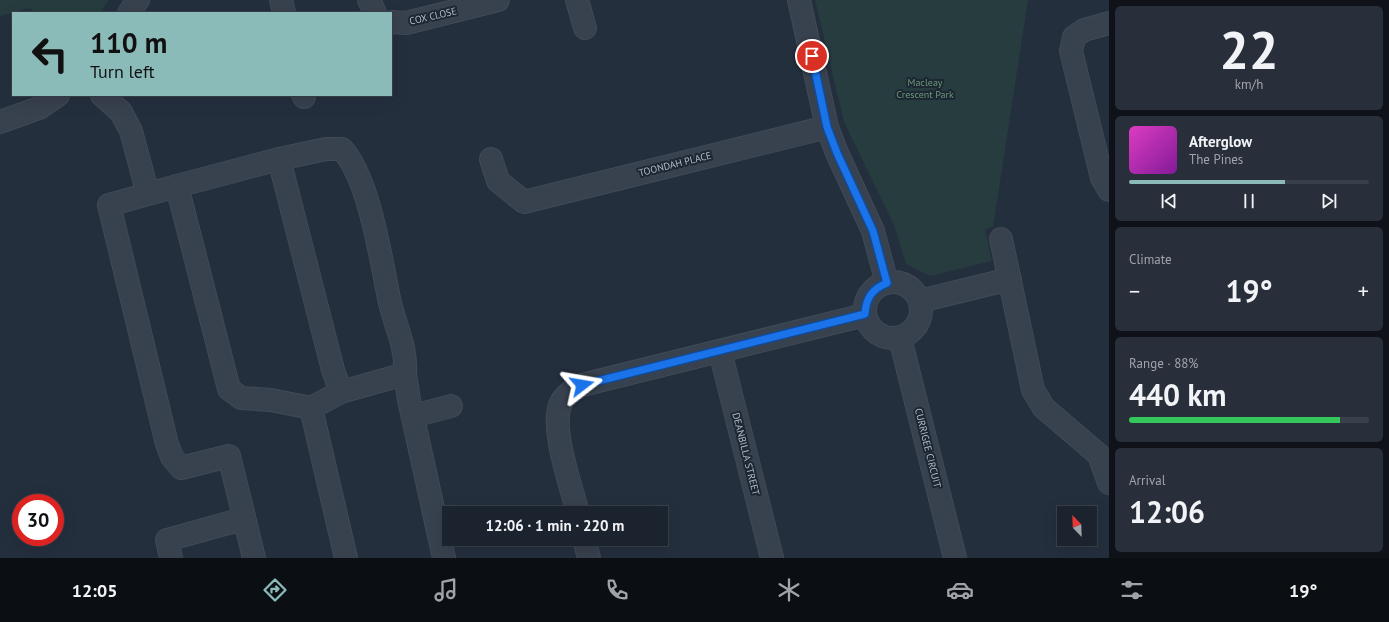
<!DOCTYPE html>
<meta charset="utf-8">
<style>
:root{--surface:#1b232e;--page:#282f3a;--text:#f1f3f6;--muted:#a0a4aa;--line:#39404a;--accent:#8bbbb9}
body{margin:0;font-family:"PT Sans",sans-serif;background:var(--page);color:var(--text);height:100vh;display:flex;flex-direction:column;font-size:15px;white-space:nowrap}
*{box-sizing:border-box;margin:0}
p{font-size:13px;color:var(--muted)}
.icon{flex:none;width:22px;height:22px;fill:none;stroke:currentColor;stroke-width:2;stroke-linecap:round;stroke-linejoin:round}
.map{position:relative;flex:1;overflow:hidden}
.drawer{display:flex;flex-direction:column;gap:6px;padding:6px;background:#0f1319;width:280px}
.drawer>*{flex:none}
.banner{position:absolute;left:12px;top:12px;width:380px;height:84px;border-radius:0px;box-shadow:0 4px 16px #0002,0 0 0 1px var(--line);background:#8bbbb9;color:#111;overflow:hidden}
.needle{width:26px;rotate:337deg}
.tools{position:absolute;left:1057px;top:506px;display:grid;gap:8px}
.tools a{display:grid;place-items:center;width:40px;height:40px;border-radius:0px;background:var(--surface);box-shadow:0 4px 16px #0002,0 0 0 1px var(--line);font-size:20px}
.speed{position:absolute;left:12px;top:494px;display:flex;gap:8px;font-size:20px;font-weight:700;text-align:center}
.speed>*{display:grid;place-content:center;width:52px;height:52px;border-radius:50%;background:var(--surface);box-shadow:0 4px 16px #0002,0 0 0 1px var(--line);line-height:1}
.speed .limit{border:6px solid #d22;background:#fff;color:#111}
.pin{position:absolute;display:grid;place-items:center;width:34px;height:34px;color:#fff;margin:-17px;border:2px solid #fff;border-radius:50%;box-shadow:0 1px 4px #0007}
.me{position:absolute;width:44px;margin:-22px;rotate:76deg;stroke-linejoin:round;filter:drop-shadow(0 0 3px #0008)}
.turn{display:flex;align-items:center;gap:14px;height:84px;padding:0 12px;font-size:18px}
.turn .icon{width:52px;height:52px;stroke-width:2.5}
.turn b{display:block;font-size:28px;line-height:34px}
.big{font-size:30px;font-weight:600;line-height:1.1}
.drawer .tile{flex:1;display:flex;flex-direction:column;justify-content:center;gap:6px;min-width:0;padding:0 14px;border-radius:6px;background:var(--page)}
.drawer .dial{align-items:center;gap:0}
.dial b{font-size:52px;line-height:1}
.song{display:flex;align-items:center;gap:12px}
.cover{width:48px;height:48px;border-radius:6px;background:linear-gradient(135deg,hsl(310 70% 55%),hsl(290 70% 35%))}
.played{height:4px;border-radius:2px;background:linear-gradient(90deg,var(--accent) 65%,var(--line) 65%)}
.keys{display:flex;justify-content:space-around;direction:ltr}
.heat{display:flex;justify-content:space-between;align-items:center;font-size:22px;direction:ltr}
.charge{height:6px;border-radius:3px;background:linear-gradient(90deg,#34c759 88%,var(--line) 0)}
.trip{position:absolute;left:442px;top:506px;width:226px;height:40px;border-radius:0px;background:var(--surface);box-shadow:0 4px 16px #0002,0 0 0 1px var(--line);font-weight:600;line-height:40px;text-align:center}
.menu{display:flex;height:64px;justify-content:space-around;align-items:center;background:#0b0e12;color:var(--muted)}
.menu .icon{width:28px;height:28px}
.menu .on{color:var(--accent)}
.menu b{font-size:18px;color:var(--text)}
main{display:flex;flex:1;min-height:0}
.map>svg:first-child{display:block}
</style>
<main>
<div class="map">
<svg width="1109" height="558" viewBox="0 0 1109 558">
<rect width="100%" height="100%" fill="#242f3e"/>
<g fill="#263c3f">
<polygon points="0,0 109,0 100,13 36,13 30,8 0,16"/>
<polygon points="815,0 1028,0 993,227 985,229 992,261 930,276 906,264 894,225 844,122"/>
</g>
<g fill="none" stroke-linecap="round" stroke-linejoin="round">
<g stroke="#414a57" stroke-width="24">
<g id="minor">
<polyline points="281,0 284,13"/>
<polyline points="369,0 375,13"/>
<polyline points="577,0 585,28"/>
<polyline points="799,0 827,127 837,153 873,231 887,283"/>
<polyline points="129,13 138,0"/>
<polyline points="391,22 406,23 498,0"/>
<polyline points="1109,23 1084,30 1074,37 1071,51 1102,178 1109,190"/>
<polyline points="102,95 121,112 131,131 145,183"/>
<polyline points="303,95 304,97"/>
<polyline points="0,122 39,108 58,95"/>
<polygon points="279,159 333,370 341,392 311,408 271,400 241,398 229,389 177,186"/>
<path d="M279,159L326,149H342C370,180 381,261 390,303C396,328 407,348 405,374"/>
<polyline points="491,159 498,181 524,202 827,127"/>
<polyline points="177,186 109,205 167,444 172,457 181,468 229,456 245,521"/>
<polyline points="1001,239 1033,390 1044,408 1099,455 1109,483"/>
<circle cx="893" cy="310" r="28"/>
<polyline points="920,301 1010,279"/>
<polyline points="900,338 955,558"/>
<polyline points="720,351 772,558"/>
<polyline points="341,392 405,374 409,400 444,558"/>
<polyline points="311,408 346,558"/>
<polyline points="413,416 451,406"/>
<path d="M578,513C571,486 551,430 560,405C564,395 573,390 582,385L865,315"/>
<polyline points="584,539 589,558"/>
<polyline points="171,558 167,540 232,522 245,521 254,558"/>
</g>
</g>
<use href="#minor" stroke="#38414e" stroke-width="22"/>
</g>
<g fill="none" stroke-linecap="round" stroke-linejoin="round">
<g stroke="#114b97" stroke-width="10">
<path id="route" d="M582,385L865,314C866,298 872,289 887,283L873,231L837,153L827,127L812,56"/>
</g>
<use href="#route" stroke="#1a73e8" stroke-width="7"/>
</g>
<g text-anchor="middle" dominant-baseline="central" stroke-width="4" stroke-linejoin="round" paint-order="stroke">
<g font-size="10" fill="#b4bcc9" stroke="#1d2633">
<text transform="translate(433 16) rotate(-13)">COX CLOSE</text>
<text transform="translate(675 164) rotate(-14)">TOONDAH PLACE</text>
<text transform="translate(928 448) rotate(76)">CURRIGEE CIRCUIT</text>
<text transform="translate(746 454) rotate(76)">DEANBILLA STREET</text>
</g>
<g font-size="10" fill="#6b9a76" stroke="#1d2633">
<text x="925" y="82">Macleay<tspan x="925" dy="12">Crescent Park</tspan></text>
</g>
</g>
</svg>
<div class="tools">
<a><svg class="needle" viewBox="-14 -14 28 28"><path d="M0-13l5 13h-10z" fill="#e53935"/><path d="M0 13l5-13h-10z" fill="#a0a4aa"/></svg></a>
</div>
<div class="speed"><div class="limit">30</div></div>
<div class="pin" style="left:812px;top:56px;background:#d93025"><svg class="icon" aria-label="arrive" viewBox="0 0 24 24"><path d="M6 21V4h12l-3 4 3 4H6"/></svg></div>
<svg class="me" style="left:582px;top:385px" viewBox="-20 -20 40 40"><path d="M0-17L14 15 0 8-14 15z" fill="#1a73e8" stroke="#fff" stroke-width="4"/></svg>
<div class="trip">12:06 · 1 min · 220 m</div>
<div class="banner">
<div class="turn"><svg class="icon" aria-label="left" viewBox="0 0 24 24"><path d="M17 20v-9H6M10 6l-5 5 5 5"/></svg><div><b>110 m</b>Turn left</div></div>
</div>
</div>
<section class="drawer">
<div class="tile dial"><b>22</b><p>km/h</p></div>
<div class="tile">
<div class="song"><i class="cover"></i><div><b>Afterglow</b><p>The Pines</p></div></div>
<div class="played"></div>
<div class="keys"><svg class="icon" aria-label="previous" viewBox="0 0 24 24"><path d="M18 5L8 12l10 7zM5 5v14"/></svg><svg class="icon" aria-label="pause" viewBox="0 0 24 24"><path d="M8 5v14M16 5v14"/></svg><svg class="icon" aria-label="next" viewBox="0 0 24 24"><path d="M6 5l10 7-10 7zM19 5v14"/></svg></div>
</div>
<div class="tile"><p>Climate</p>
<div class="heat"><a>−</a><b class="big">19°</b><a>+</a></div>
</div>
<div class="tile"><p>Range · 88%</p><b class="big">440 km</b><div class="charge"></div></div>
<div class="tile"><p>Arrival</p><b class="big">12:06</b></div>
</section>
</main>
<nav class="menu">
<b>12:05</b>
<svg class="icon on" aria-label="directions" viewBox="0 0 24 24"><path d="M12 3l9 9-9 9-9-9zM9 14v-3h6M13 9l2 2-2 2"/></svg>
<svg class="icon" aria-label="music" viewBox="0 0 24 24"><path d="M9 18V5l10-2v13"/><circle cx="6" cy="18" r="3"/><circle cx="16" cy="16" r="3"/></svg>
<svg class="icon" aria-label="phone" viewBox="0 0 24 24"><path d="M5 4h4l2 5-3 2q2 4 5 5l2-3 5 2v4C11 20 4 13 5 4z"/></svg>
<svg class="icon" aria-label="climate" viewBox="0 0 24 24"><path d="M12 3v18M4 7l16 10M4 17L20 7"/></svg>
<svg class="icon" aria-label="car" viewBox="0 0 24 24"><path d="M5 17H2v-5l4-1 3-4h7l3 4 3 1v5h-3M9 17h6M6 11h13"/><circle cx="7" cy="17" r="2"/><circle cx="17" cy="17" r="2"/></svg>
<svg class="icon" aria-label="filters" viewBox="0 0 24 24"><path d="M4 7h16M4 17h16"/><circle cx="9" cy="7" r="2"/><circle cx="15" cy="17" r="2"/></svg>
<b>19°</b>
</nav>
